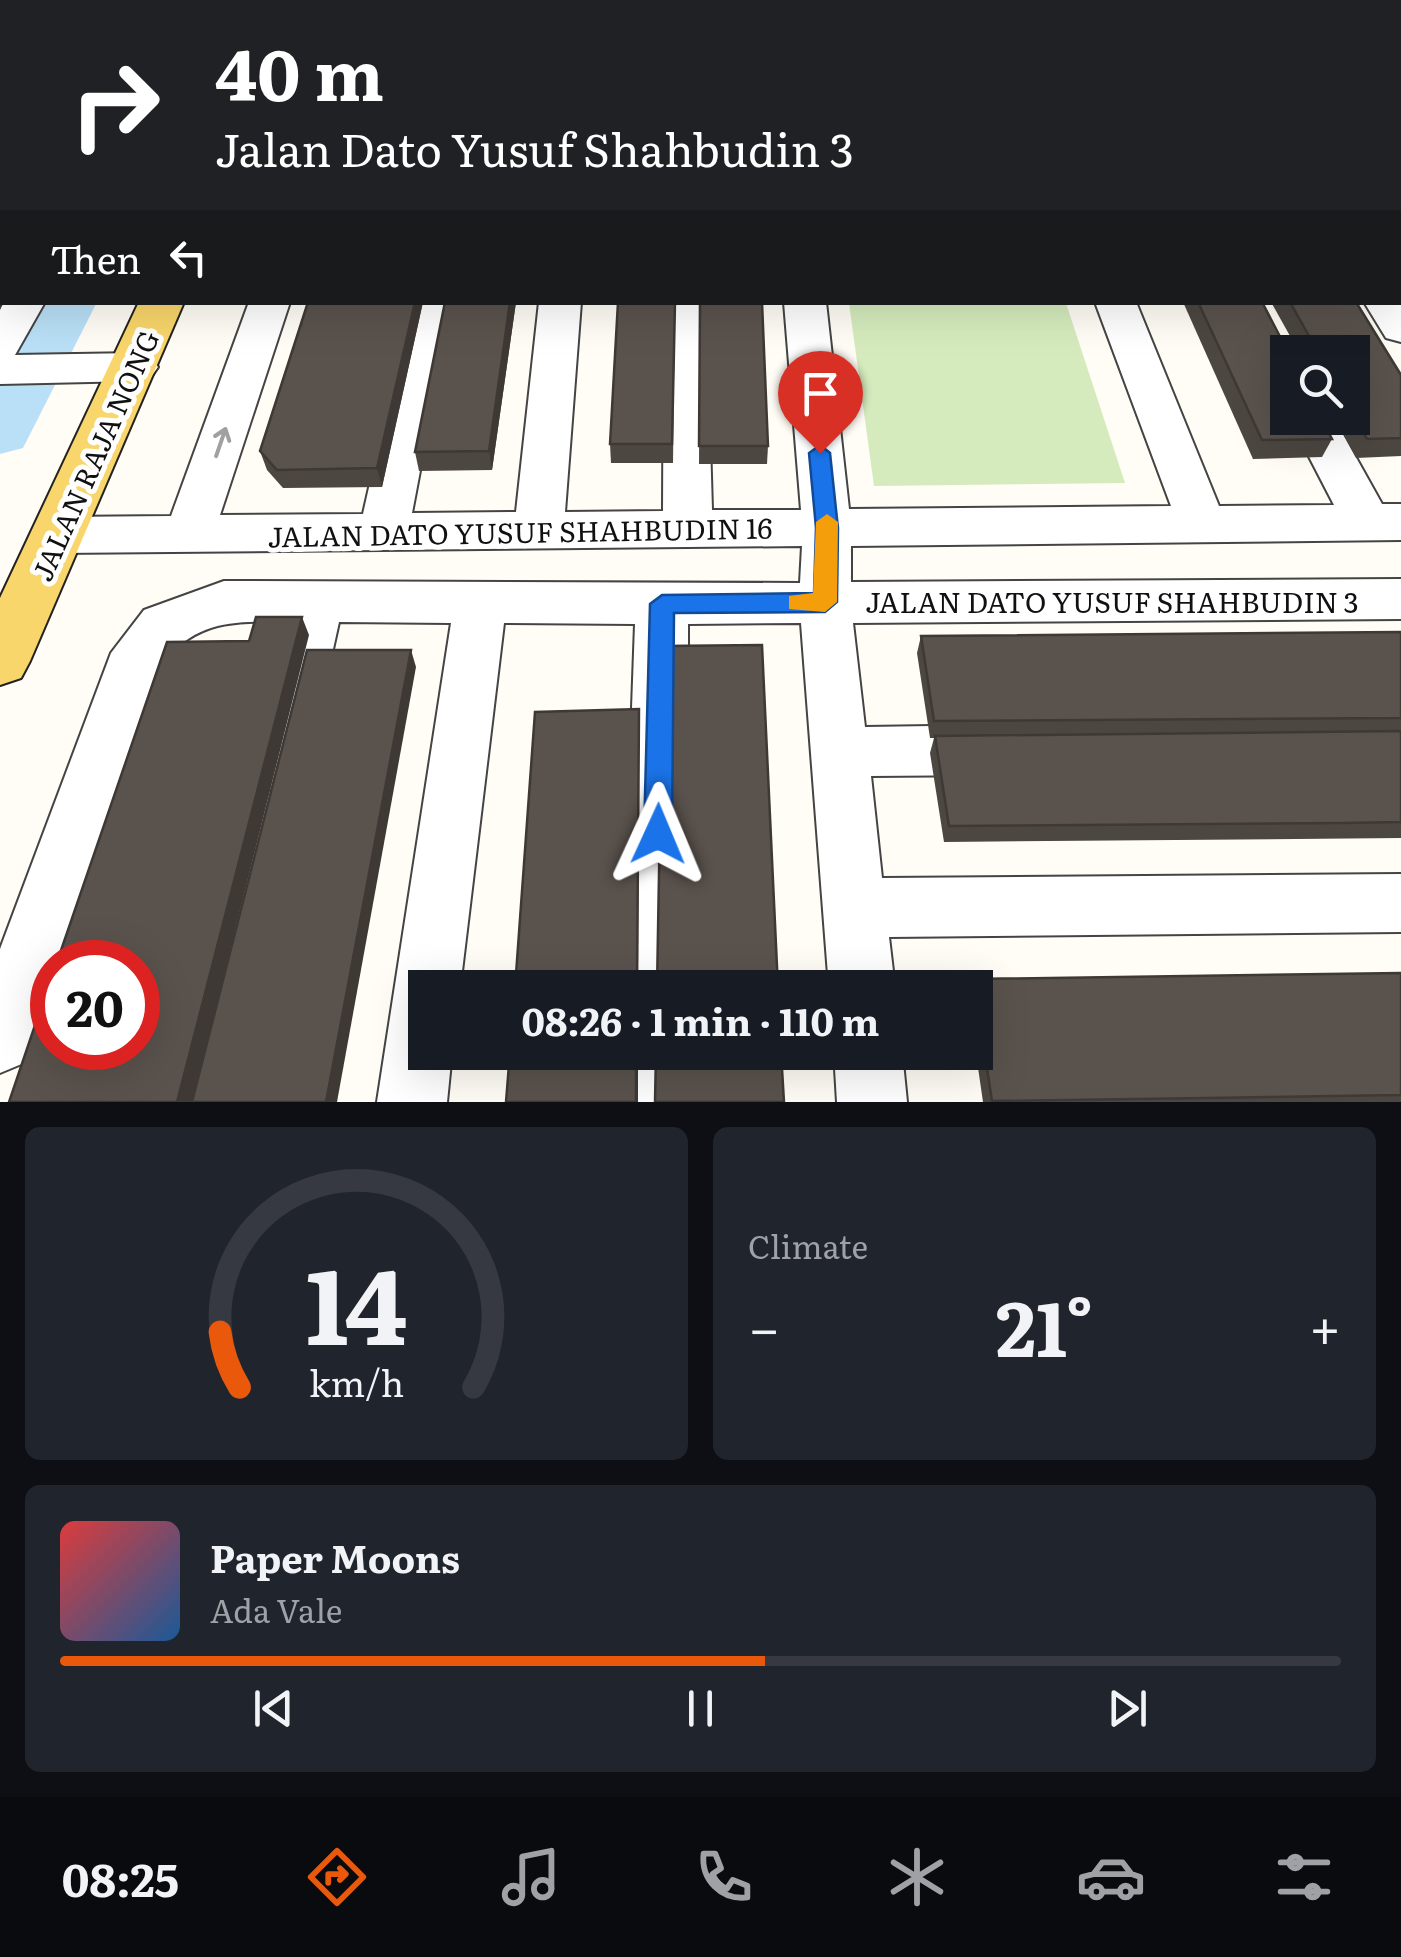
<!DOCTYPE html>
<meta charset="utf-8">
<style>
:root{--surface:#171b24;--page:#20242c;--text:#f1f3f6;--muted:#9ea1a6;--line:#363941;--accent:#ea580c}
body{margin:0;font-family:Literata,serif;background:var(--page);color:var(--text);height:100vh;display:flex;flex-direction:column;font-size:38px;white-space:nowrap}
*{box-sizing:border-box;margin:0}
p{font-size:32px;color:var(--muted)}
.icon{flex:none;width:55px;height:55px;fill:none;stroke:currentColor;stroke-width:2;stroke-linecap:round;stroke-linejoin:round}
.map{position:relative;height:1102px;overflow:hidden}
.drawer{display:flex;flex-direction:column;gap:25px;padding:25px;background:#0d0f14;flex:1}
.drawer>*{flex:none}
.guide{position:absolute;left:0px;top:0px;width:1402px;height:305px;box-shadow:0 10px 40px #0002;background:#202124;color:#fff;overflow:hidden}
.fabs{position:absolute;left:1270px;top:335px;display:grid;gap:20px}
.fabs a{display:grid;place-items:center;width:100px;height:100px;border-radius:0px;background:var(--surface);box-shadow:0 10px 40px #0002;font-size:50px}
.speed{position:absolute;left:30px;top:940px;display:flex;gap:20px;font-size:50px;font-weight:700;text-align:center}
.speed>*{display:grid;place-content:center;width:130px;height:130px;border-radius:50%;background:var(--surface);box-shadow:0 10px 40px #0002;line-height:1}
.speed .limit{border:15px solid #d22;background:#fff;color:#111}
.pin{position:absolute;display:grid;place-items:center;width:85px;height:85px;color:#fff;margin:-102px -42px;border-radius:50% 50% 50% 0;rotate:-45deg;box-shadow:0 0 10px #0007}
.pin .icon{rotate:45deg}
.me{position:absolute;width:110px;margin:-55px;rotate:1deg;stroke-linejoin:round;filter:drop-shadow(0 0 8px #0008)}
.turn{display:flex;align-items:center;gap:35px;height:210px;padding:0 50px;font-size:45px}
.turn .icon{width:130px;height:130px;stroke-width:2.5}
.turn b{display:block;font-size:70px;line-height:85px}
.then{display:flex;align-items:center;height:95px;padding:0 50px;background:#0003;gap:20px;font-size:38px}
.big{font-size:75px;font-weight:700;line-height:1.1}
.drawer .tile{flex:1;display:flex;flex-direction:column;justify-content:center;gap:15px;min-width:0;padding:0 35px;border-radius:15px;background:var(--page)}
.drawer .dial{align-items:center;gap:0}
.dial svg{height:260px;overflow:visible;fill:none;stroke:var(--line);stroke-width:7;stroke-linecap:round;text-anchor:middle}
.dial text{fill:var(--text);stroke:none}
.song{display:flex;align-items:center;gap:30px}
.cover{width:120px;height:120px;border-radius:15px;background:linear-gradient(135deg,hsl(0 70% 55%),hsl(210 70% 35%))}
.played{height:10px;border-radius:5px;background:linear-gradient(90deg,var(--accent) 55%,var(--line) 55%)}
.keys{display:flex;justify-content:space-around;direction:ltr}
.heat{display:flex;justify-content:space-between;align-items:center;font-size:55px;direction:ltr}
.drawer .tiles{flex:1;display:grid;gap:25px;grid-template-columns:1fr 1fr}
.tile:last-child{grid-column:span 2}
.trip{position:absolute;left:408px;top:970px;width:585px;height:100px;border-radius:0px;background:var(--surface);box-shadow:0 10px 40px #0002;font-weight:700;line-height:100px;text-align:center}
.tabs{display:flex;height:160px;justify-content:space-around;align-items:center;background:#090b0e;color:var(--muted)}
.tabs .icon{width:70px;height:70px}
.tabs .selected{color:var(--accent)}
.tabs b{font-size:45px;color:var(--text)}
.map>svg:first-child{display:block}
</style>
<div class="map">
<svg width="1401" height="1102" viewBox="0 0 1401 1102">
<rect width="100%" height="100%" fill="#fffdf5"/>
<polygon fill="#d5ebbd" points="849,303 1066,303 1125,483 874,486"/>
<g fill="none" stroke-linecap="round" stroke-linejoin="round">
<polygon fill="#b9e0f7" fill-rule="evenodd" points="39,302 97,302 23,448 0,454 0,374"/>
<g stroke="#444" stroke-width="4">
<g id="minor">
<rect x="481" y="0" width="30" height="2"/>
<rect x="572" y="0" width="30" height="2"/>
<rect x="666" y="0" width="30" height="2"/>
<polygon points="760,0 790,0 791,2 761,2"/>
<polygon points="985,0 1015,0 1016,2 986,2"/>
<polygon points="1179,0 1209,0 1210,2 1180,2"/>
<polygon points="1369,0 1400,0 1401,2 1370,2"/>
<rect x="0" y="52" width="2" height="20"/>
<rect x="0" y="132" width="2" height="22"/>
<polygon points="1400,295 1401,297 1401,342 1386,338 1364,302 1400,302"/>
<polygon points="4,302 45,302 15,355 136,353 151,357 158,367 151,377 136,381 0,384 0,310"/>
<path d="M249,302H290L220,515L363,514L411,302H452L412,513L516,512L539,302H581L565,512L663,511L664,302H706L712,510H801L784,302H826L849,509L1171,506L1095,302H1136L1219,506L1334,505L1289,418H1334L1382,504H1401V540L851,546V582L1401,579V619L853,623L865,727L999,725L1019,733L1028,750L1019,767L999,775L871,776L882,878L1401,874V932L889,937L895,988H829L801,623L688,624V988H622L635,624L504,623L460,988H425V1052H452L447,1102H377L451,623L339,622L307,767L298,785L278,792L258,785L249,767L287,622C233,621 199,620 161,663L60,962H52C52,997 37,1031 24,1063L0,1073V949L111,653L144,610L224,581L800,583L802,546L59,553L42,548L34,535L42,522L59,517L171,516Z"/>
<polygon points="620,1052 688,1052 688,1102 618,1102"/>
<polygon points="834,1052 902,1052 907,1102 837,1102"/>
</g>
</g>
<g stroke="#222" stroke-width="4">
<polygon id="major" points="139,302 184,302 30,661 21,678 0,685 0,598"/>
</g>
<use href="#minor" fill="#fff" fill-rule="evenodd"/>
<use href="#major" fill="#f9d66b" fill-rule="evenodd"/>
</g>
<g fill="#4d4742">
<polygon points="1236,0 1298,0 1299,1 1299,0 1370,0 1372,2 1236,2"/>
<polygon points="1400,35 1401,37 1401,262 1400,261"/>
<polygon points="423,302 382,487 283,488 267,470 260,451"/>
<polygon points="516,302 492,470 419,471 415,452"/>
<polygon points="675,302 673,463 611,463 610,444"/>
<polygon points="700,302 768,446 767,464 699,464"/>
<polygon points="1183,302 1262,302 1332,439 1322,457 1253,459"/>
<polygon points="1271,302 1356,302 1401,375 1401,456 1356,458 1334,418 1352,418 1352,352 1299,352"/>
<polygon points="1401,632 1401,838 944,842 930,753 934,738 930,738 917,653 921,636"/>
<polygon points="1401,973 1401,1102 983,1102 975,1047 975,988 969,988 973,979"/>
</g>
<g fill="#3f3936">
<polygon points="9,0 25,0 26,2 7,2"/>
<polygon points="2,8 2,46 0,49 0,11"/>
<polygon points="0,73 2,78 2,98 0,101"/>
<polygon points="2,254 3,302 0,309 0,258"/>
<polygon points="415,302 423,302 382,487 377,468"/>
<polygon points="510,302 516,302 492,470 489,451"/>
<polygon points="302,617 309,635 192,1102 177,1102"/>
<polygon points="411,650 416,667 337,1102 326,1102"/>
<polygon points="639,709 638,988 637,988"/>
<rect x="636" y="1052" width="2" height="50"/>
</g>
<g fill="#5a524d" stroke="#3f3936" stroke-width="2.5">
<polygon points="0,0 9,0 7,2 2,2 2,8 0,11"/>
<polygon points="405,0 484,0 483,2 405,2"/>
<polygon points="508,0 558,0 557,2 507,2"/>
<rect x="636" y="0" width="41" height="2"/>
<rect x="687" y="0" width="69" height="2"/>
<polygon points="1054,0 1101,0 1102,2 1055,2"/>
<polygon points="1112,0 1168,0 1170,2 1113,2"/>
<polygon points="1241,0 1298,0 1300,2 1243,2"/>
<polygon points="1310,0 1370,0 1372,2 1312,2"/>
<polygon points="1400,35 1401,37 1401,117 1400,115"/>
<polygon points="1400,131 1401,132 1400,166"/>
<polygon points="1400,178 1401,178 1401,231 1400,229"/>
<polygon points="0,231 2,231 2,254 0,258"/>
<polygon points="308,302 415,302 377,468 277,470 260,451"/>
<polygon points="445,302 510,302 489,451 415,452"/>
<polygon points="618,302 675,302 672,444 610,444"/>
<polygon points="700,302 762,302 768,446 699,446"/>
<polygon points="1198,302 1262,302 1288,352 1288,418 1321,418 1332,439 1262,440"/>
<polygon points="1290,302 1356,302 1401,375 1401,438 1367,439 1352,414 1352,352 1318,352"/>
<polygon points="256,617 302,617 177,1102 9,1102 52,975 52,1048 138,1048 138,962 57,962 167,642 249,641"/>
<polygon points="1401,632 1401,718 934,721 921,636"/>
<polygon points="762,645 778,988 657,988 663,646"/>
<polygon points="307,650 411,650 326,1102 192,1102"/>
<polygon points="639,709 637,988 515,988 535,712"/>
<polygon points="1401,731 1401,822 1342,823 949,826 935,736"/>
<polygon points="1401,973 1401,1095 992,1101 973,979"/>
<polygon points="510,1052 636,1052 636,1102 506,1102"/>
<polygon points="656,1052 781,1052 784,1102 655,1102"/>
</g>
<defs><path id="oneway-shaft" d="M-6 0H5M1.5-3L5.5 0L1.5 3" fill="none" stroke-width="1.6" stroke-linecap="round" stroke-linejoin="round" transform="scale(2.5)"/></defs>
<use stroke="#a0a0a0" href="#oneway-shaft" transform="translate(221 442) rotate(-71)"/>
<polygon fill="#1a73e8" stroke="#114b97" stroke-width="2.5" points="820,445 830,453 838,528 837,602 825,612 674,613 672,834 668,843 658,846 648,843 644,834 650,604 662,595 814,593 816,528 809,453"/>
<polygon fill="#f59e0b" points="827,514 838,522 837,602 825,612 789,609 789,596 813,593 816,522"/>
<g text-anchor="middle" dominant-baseline="central" stroke-width="10" stroke-linejoin="round" paint-order="stroke">
<g font-size="28" fill="#111" stroke="#fff">
<text transform="translate(94 455) rotate(-66)">JALAN RAJA NONG</text>
<text transform="translate(520 531) rotate(-1)">JALAN DATO YUSUF SHAHBUDIN 16</text>
<text x="1112" y="601">JALAN DATO YUSUF SHAHBUDIN 3</text>
</g>
</g>
</svg>
<div class="fabs">
<a><svg class="icon" aria-label="search" viewBox="0 0 24 24"><circle cx="10" cy="10" r="6"/><path d="M15 15l6 6"/></svg></a>
</div>
<div class="speed"><div class="limit">20</div></div>
<div class="pin" style="left:820px;top:453px;background:#d93025"><svg class="icon" aria-label="arrive" viewBox="0 0 24 24"><path d="M6 21V4h12l-3 4 3 4H6"/></svg></div>
<svg class="me" style="left:658px;top:834px" viewBox="-20 -20 40 40"><path d="M0-17L14 15 0 8-14 15z" fill="#1a73e8" stroke="#fff" stroke-width="4"/></svg>
<div class="trip">08:26 · 1 min · 110 m</div>
<div class="guide">
<div class="turn"><svg class="icon" aria-label="right" viewBox="0 0 24 24"><path d="M7 20v-9h11M14 6l5 5-5 5"/></svg><div><b>40 m</b>Jalan Dato Yusuf Shahbudin 3</div></div>
<div class="then">Then<svg class="icon" aria-label="left" viewBox="0 0 24 24"><path d="M17 20v-9H6M10 6l-5 5 5 5"/></svg></div>
</div>
</div>
<section class="drawer">
<div class="tiles">
<div class="tile dial"><svg viewBox="0 0 100 80">
<path d="M14 69A42 42 0 1 1 86 69"/>
<path d="M14 69A42 42 0 0 1 8 52" stroke="#ea580c"/>
<text x="50" y="56" font-size="32" font-weight="700">14</text>
<text x="50" y="72" font-size="11">km/h</text>
</svg></div>
<div class="tile"><p>Climate</p>
<div class="heat"><a>−</a><b class="big">21°</b><a>+</a></div>
</div>
<div class="tile">
<div class="song"><i class="cover"></i><div><b>Paper Moons</b><p>Ada Vale</p></div></div>
<div class="played"></div>
<div class="keys"><svg class="icon" aria-label="previous" viewBox="0 0 24 24"><path d="M18 5L8 12l10 7zM5 5v14"/></svg><svg class="icon" aria-label="pause" viewBox="0 0 24 24"><path d="M8 5v14M16 5v14"/></svg><svg class="icon" aria-label="next" viewBox="0 0 24 24"><path d="M6 5l10 7-10 7zM19 5v14"/></svg></div>
</div>
</div>
</section>
<nav class="tabs">
<b>08:25</b>
<svg class="icon selected" aria-label="directions" viewBox="0 0 24 24"><path d="M12 3l9 9-9 9-9-9zM9 14v-3h6M13 9l2 2-2 2"/></svg>
<svg class="icon" aria-label="music" viewBox="0 0 24 24"><path d="M9 18V5l10-2v13"/><circle cx="6" cy="18" r="3"/><circle cx="16" cy="16" r="3"/></svg>
<svg class="icon" aria-label="phone" viewBox="0 0 24 24"><path d="M5 4h4l2 5-3 2q2 4 5 5l2-3 5 2v4C11 20 4 13 5 4z"/></svg>
<svg class="icon" aria-label="climate" viewBox="0 0 24 24"><path d="M12 3v18M4 7l16 10M4 17L20 7"/></svg>
<svg class="icon" aria-label="car" viewBox="0 0 24 24"><path d="M5 17H2v-5l4-1 3-4h7l3 4 3 1v5h-3M9 17h6M6 11h13"/><circle cx="7" cy="17" r="2"/><circle cx="17" cy="17" r="2"/></svg>
<svg class="icon" aria-label="filters" viewBox="0 0 24 24"><path d="M4 7h16M4 17h16"/><circle cx="9" cy="7" r="2"/><circle cx="15" cy="17" r="2"/></svg>
</nav>
